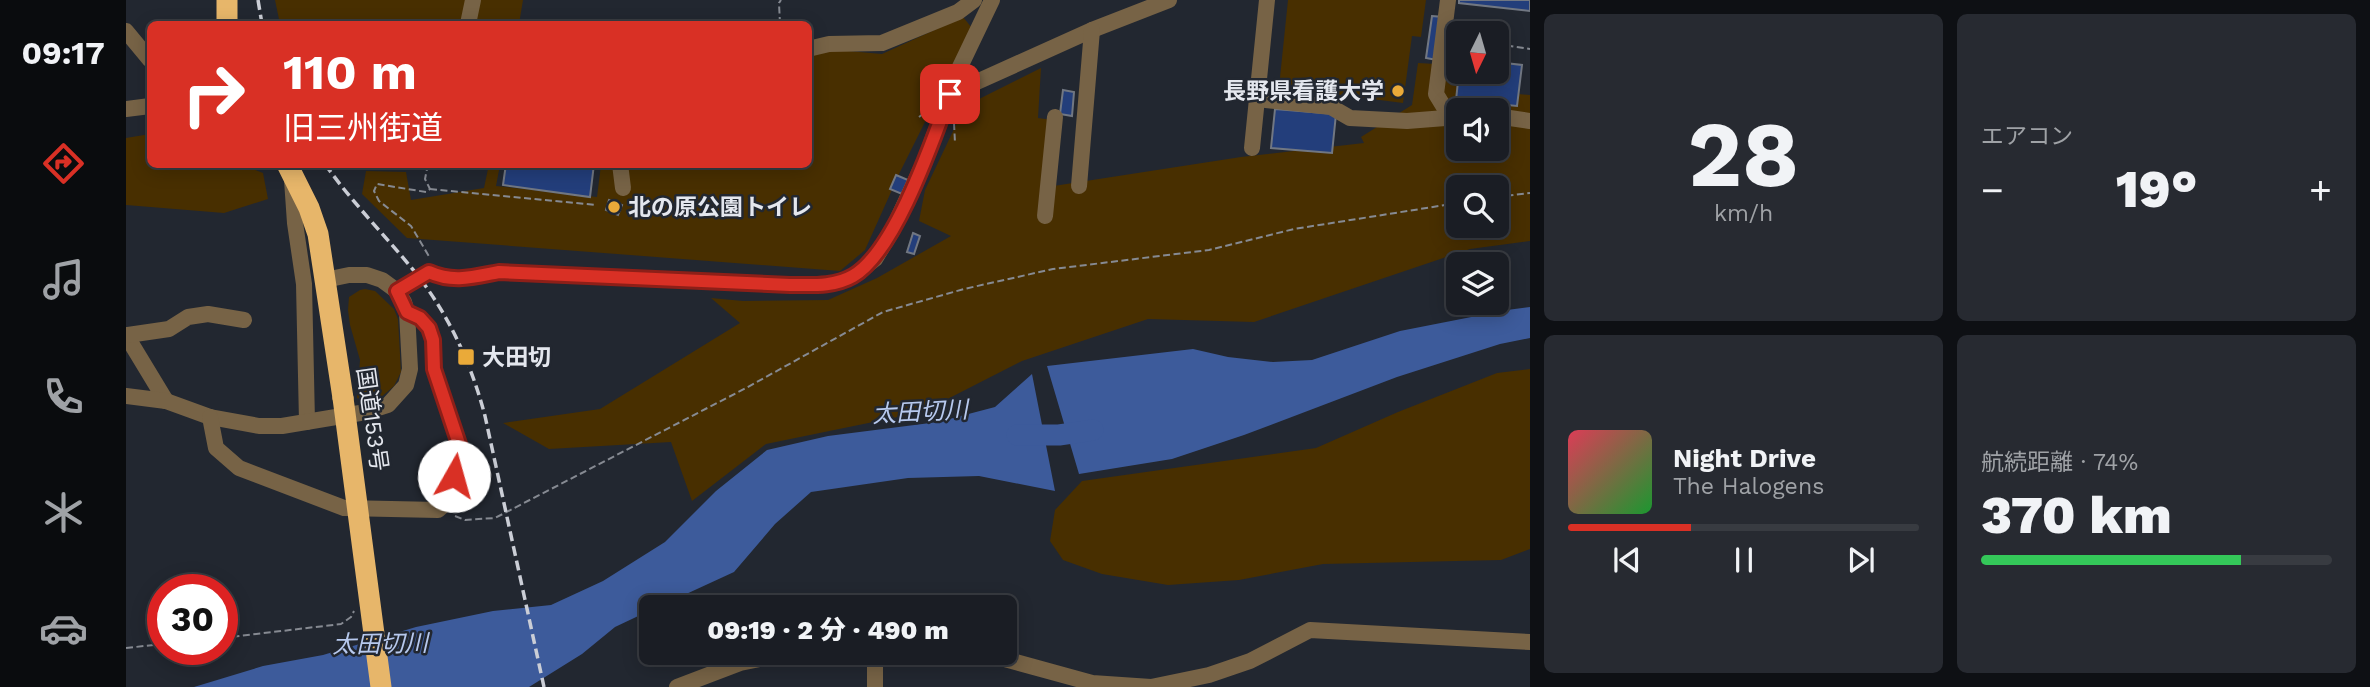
<!DOCTYPE html>
<html lang="ja">
<meta charset="utf-8">
<style>
:root{--surface:#1a1d24;--page:#272a31;--text:#f1f3f6;--muted:#9fa2a6;--line:#383b41;--accent:#d93025}
body{margin:0;font-family:"Work Sans","Noto Sans JP",sans-serif;background:var(--page);color:var(--text);height:100vh;display:flex;flex-direction:column;font-size:26px;white-space:nowrap}
*{box-sizing:border-box;margin:0}
p{font-size:23px;color:var(--muted)}
.icon{flex:none;width:38px;height:38px;fill:none;stroke:currentColor;stroke-width:2;stroke-linecap:round;stroke-linejoin:round}
.map{position:relative;flex:1;overflow:hidden}
.side{display:flex;flex-direction:column;gap:14px;padding:14px;background:#0e1014;width:840px}
.side>*{flex:none}
.banner{position:absolute;left:21px;top:21px;width:665px;height:147px;border-radius:10px;box-shadow:0 4px 18px #0003,0 0 0 2px var(--line);background:#d93025;color:#fff;overflow:hidden}
.needle{width:46px;rotate:185deg}
.buttons{position:absolute;left:1320px;top:21px;display:grid;gap:14px}
.buttons a{display:grid;place-items:center;width:63px;height:63px;border-radius:10px;background:var(--surface);box-shadow:0 4px 18px #0003,0 0 0 2px var(--line);font-size:35px}
.speed{position:absolute;left:21px;top:574px;display:flex;gap:14px;font-size:35px;font-weight:700;text-align:center}
.speed>*{display:grid;place-content:center;width:91px;height:91px;border-radius:50%;background:var(--surface);box-shadow:0 4px 18px #0003,0 0 0 2px var(--line);line-height:1}
.speed .limit{border:10px solid #d22;background:#fff;color:#111}
.pin{position:absolute;display:grid;place-items:center;width:60px;height:60px;color:#fff;margin:-30px;border-radius:14px;box-shadow:0 4px 10px #0006}
.me{position:absolute;width:77px;margin:-38px;rotate:7deg;stroke-linejoin:round;filter:drop-shadow(0 0 5px #0008)}
.turn{display:flex;align-items:center;gap:24px;height:147px;padding:0 21px;font-size:32px}
.turn .icon{width:91px;height:91px;stroke-width:2.5}
.turn b{display:block;font-size:49px;line-height:60px}
.big{font-size:52px;font-weight:800;line-height:1.1}
.side .tile{flex:1;display:flex;flex-direction:column;justify-content:center;gap:10px;min-width:0;padding:0 24px;border-radius:10px;background:var(--page)}
.side .dial{align-items:center;gap:0}
.dial b{font-size:91px;line-height:1}
.song{display:flex;align-items:center;gap:21px}
.cover{width:84px;height:84px;border-radius:10px;background:linear-gradient(135deg,hsl(350 70% 55%),hsl(130 70% 35%))}
.played{height:7px;border-radius:4px;background:linear-gradient(90deg,var(--accent) 35%,var(--line) 35%)}
.keys{display:flex;justify-content:space-around;direction:ltr}
.heat{display:flex;justify-content:space-between;align-items:center;font-size:38px;direction:ltr}
.charge{height:10px;border-radius:5px;background:linear-gradient(90deg,#34c759 74%,var(--line) 0)}
.side .tiles{flex:1;display:grid;gap:14px;grid-template-columns:repeat(2,1fr)}
.trip{position:absolute;left:513px;top:595px;width:378px;height:70px;border-radius:10px;background:var(--surface);box-shadow:0 4px 18px #0003,0 0 0 2px var(--line);font-weight:800;line-height:70px;text-align:center}
main{display:flex;flex:1;min-height:0}
.menu{display:flex;flex-direction:column;width:126px;justify-content:space-around;align-items:center;background:#0a0c0e;color:var(--muted)}
.menu .icon{width:49px;height:49px}
.menu .on{color:var(--accent)}
.menu b{font-size:32px;color:var(--text)}
.map>svg:first-child{display:block}
</style>
<main>
<nav class="menu">
<b>09:17</b>
<svg class="icon on" aria-label="directions" viewBox="0 0 24 24"><path d="M12 3l9 9-9 9-9-9zM9 14v-3h6M13 9l2 2-2 2"/></svg>
<svg class="icon" aria-label="music" viewBox="0 0 24 24"><path d="M9 18V5l10-2v13"/><circle cx="6" cy="18" r="3"/><circle cx="16" cy="16" r="3"/></svg>
<svg class="icon" aria-label="phone" viewBox="0 0 24 24"><path d="M5 4h4l2 5-3 2q2 4 5 5l2-3 5 2v4C11 20 4 13 5 4z"/></svg>
<svg class="icon" aria-label="climate" viewBox="0 0 24 24"><path d="M12 3v18M4 7l16 10M4 17L20 7"/></svg>
<svg class="icon" aria-label="car" viewBox="0 0 24 24"><path d="M5 17H2v-5l4-1 3-4h7l3 4 3 1v5h-3M9 17h6M6 11h13"/><circle cx="7" cy="17" r="2"/><circle cx="17" cy="17" r="2"/></svg>
</nav>
<div class="map">
<svg width="1404" height="687" viewBox="0 0 1404 687">
<rect width="100%" height="100%" fill="#222730"/>
<g fill="#482f00" fill-rule="evenodd">
<polygon points="149,0 397,0 393,24 154,24"/>
<polygon points="1162,0 1300,0 1295,37 1286,36 1277,103 1153,87"/>
<polygon points="837,17 846,28 774,172 739,250 714,271 281,238 236,194 240,171 280,172 285,200 358,188 363,164 374,165 370,186 471,197 475,165 682,164 683,56 711,50 756,54"/>
<path d="M1292,63L1310,64L1309,72L1333,76L1330,100L1390,106L1392,94L1404,95V241L1344,249L1128,322L1022,319L896,361L796,412L640,444L566,501L545,442L423,449L377,423L474,409L614,323L585,298L617,301L702,300L751,278L825,236L793,221L799,190L839,106L915,68L912,118L927,120L921,187L1115,157L1238,143L1235,137L1286,105ZM1332,110H1370V149H1332ZM1332,187H1370V226H1332Z"/>
<polygon points="24,134 24,164 117,165 137,173 142,199 98,213 0,205 0,138"/>
<polygon points="239,289 249,291 268,309 272,319 275,372 268,386 254,398 239,402 231,398 234,360 224,325 222,310 223,297 234,290"/>
<polygon points="1404,369 1404,549 1375,560 1197,564 1113,580 1042,585 976,574 937,560 924,541 929,510 956,481 1190,448 1272,412 1371,373"/>
</g>
<g fill="#3d5b9b">
<polygon points="1404,307 1404,338 1374,344 1271,377 1118,435 1046,459 953,474 921,366 1067,349 1102,357 1147,362 1186,360 1274,331 1381,310"/>
<polygon points="906,374 929,491 853,476 782,478 685,492 649,524 608,572 532,607 525,607 525,610 489,627 456,654 403,687 68,687 137,666 197,655 290,627 367,611 425,605 477,581 539,542 590,491 641,450 702,436 812,422 869,407"/>
</g>
<g fill="none" stroke-linecap="round" stroke-linejoin="round">
<polyline stroke="#3d5b9b" stroke-width="21" points="891,435 933,435 967,430"/>
</g>
<g fill="#233e7b" stroke="#717782" stroke-width="2">
<polygon points="1333,0 1404,0 1404,11 1333,3"/>
<polygon points="1306,16 1317,17 1311,60 1300,58"/>
<polygon points="1370,62 1396,65 1391,106 1330,100 1333,72 1370,72"/>
<polygon points="937,90 948,92 946,116 934,114"/>
<polygon points="1149,109 1210,114 1206,153 1145,148"/>
<polygon points="380,164 468,164 464,197 377,185"/>
<polygon points="770,175 782,180 776,194 764,189"/>
<polygon points="483,200 496,205 492,215 480,210"/>
<polygon points="787,233 794,236 788,254 781,252"/>
</g>
<g fill="none" stroke-linecap="round" stroke-linejoin="round">
<g stroke="#868a92" stroke-width="2" stroke-dasharray="7 3.5" stroke-linecap="butt">
<polyline points="654,24 653,3 655,0"/>
<polyline points="1370,44 1404,49"/>
<polyline points="793,117 801,111"/>
<polyline points="828,123 829,143"/>
<polyline points="302,164 299,179 304,189 300,192 251,184 248,191 253,201 285,226 304,258"/>
<polyline points="304,189 470,205"/>
<polyline points="1370,197 1404,193"/>
<polyline points="329,516 339,520 369,518 620,388 757,312 838,289 927,269 1083,250 1168,229 1332,203"/>
<polyline points="96,638 215,624 225,617 228,611"/>
<polyline points="0,648 37,644"/>
</g>
<g stroke="#776346" stroke-width="16">
<polyline points="1322,0 1310,94 1324,117"/>
<polyline points="342,24 347,0"/>
<polyline points="0,31 24,60"/>
<polyline points="682,49 703,44 756,43 832,12 848,0"/>
<polyline points="824,94 966,30 1043,0"/>
<polyline points="1131,99 1205,107 1224,118 1281,121 1332,117"/>
<polyline points="0,109 24,106"/>
<polyline points="1370,116 1404,121"/>
<polyline points="1126,148 1141,0"/>
<polyline points="494,164 497,188"/>
<polyline points="166,180 169,223 178,284 181,422"/>
<polyline points="953,186 966,30"/>
<polyline points="919,216 929,117"/>
<path d="M271,291L303,272C327,283 347,277 373,272L664,285H695L713,282L727,276L749,259L766,231L798,162L833,69L866,0"/>
<polyline points="0,335 40,401"/>
<polyline points="2,335 43,329 62,317 82,314 118,320"/>
<polyline points="0,396 40,401 84,417 133,426 156,426 240,412 262,405 280,385 284,369 281,312 278,302 271,291 256,280 241,275 223,275 199,280"/>
<polyline points="84,417 90,448 113,468 218,508 312,510 321,502 335,450 308,369 307,340 303,328 294,318 281,312"/>
<polyline points="857,653 966,683 1025,687 1083,675 1124,661 1184,630 1404,642"/>
<polyline points="551,687 614,663 664,653"/>
<polyline points="749,687 749,653"/>
</g>
<g stroke="#e7b66a" stroke-width="21">
<polyline points="101,0 101,24"/>
<polyline points="161,164 183,208 192,234 217,398"/>
</g>
<g stroke="#cbced6" stroke-width="3.5" stroke-dasharray="10 5" stroke-linecap="butt">
<polyline points="132,0 136,24"/>
<path d="M199,164C227,204 262,238 292,276C324,317 346,366 359,416L418,687"/>
</g>
<polyline stroke="#e7b66a" stroke-width="21" points="217,398 255,687"/>
</g>
<g fill="none" stroke-linecap="round" stroke-linejoin="round">
<g stroke="#8d1f18" stroke-width="18">
<path id="route" d="M328,476L335,450L308,369L307,340L303,328L294,318L281,312L271,291L303,272C327,283 347,277 373,272L664,285C685,285 708,287 727,276C769,252 807,140 824,94"/>
</g>
<use href="#route" stroke="#d93025" stroke-width="12"/>
</g>
<g fill="#eaaa39" stroke="#222730" stroke-width="2.5">
<circle cx="1272" cy="91" r="7"/>
<circle cx="488" cy="207" r="7"/>
<rect x="331" y="348" width="18" height="18" rx="3.5"/>
</g>
<g text-anchor="middle" dominant-baseline="central" stroke-width="5" stroke-linejoin="round" paint-order="stroke">
<g font-size="23" font-weight="bold" fill="#e4e7ee" stroke="#222730" text-anchor="start">
<text x="1258" y="91" text-anchor="end">長野県看護大学</text>
<text x="502" y="207">北の原公園トイレ</text>
<text x="356" y="357">大田切</text>
</g>
<g font-size="23" fill="#e4e7ee" stroke="#222730">
<text transform="translate(246 419) rotate(82)">国道153号</text>
</g>
<g font-size="24" font-style="italic" fill="#b7c9ee" stroke="#222730">
<text transform="translate(794 412) rotate(-3)">太田切川</text>
<text transform="translate(254 644) rotate(-1)">太田切川</text>
</g>
</g>
</svg>
<div class="buttons">
<a><svg class="needle" viewBox="-14 -14 28 28"><path d="M0-13l5 13h-10z" fill="#e53935"/><path d="M0 13l5-13h-10z" fill="#9fa2a6"/></svg></a>
<a><svg class="icon" aria-label="sound" viewBox="0 0 24 24"><path d="M4 9h4l5-4v14l-5-4H4zM17 9q2 3 0 6"/></svg></a>
<a><svg class="icon" aria-label="search" viewBox="0 0 24 24"><circle cx="10" cy="10" r="6"/><path d="M15 15l6 6"/></svg></a>
<a><svg class="icon" aria-label="layers" viewBox="0 0 24 24"><path d="M12 4l9 5-9 5-9-5zM3 14l9 5 9-5"/></svg></a>
</div>
<div class="speed"><div class="limit">30</div></div>
<div class="pin" style="left:824px;top:94px;background:#d93025"><svg class="icon" aria-label="arrive" viewBox="0 0 24 24"><path d="M6 21V4h12l-3 4 3 4H6"/></svg></div>
<svg class="me" style="left:328px;top:476px" viewBox="-20 -20 40 40"><circle r="19" fill="#fff"/><path d="M0-13L10 11 0 6-10 11z" fill="#d93025"/></svg>
<div class="trip">09:19 · 2 分 · 490 m</div>
<div class="banner">
<div class="turn"><svg class="icon" aria-label="right" viewBox="0 0 24 24"><path d="M7 20v-9h11M14 6l5 5-5 5"/></svg><div><b>110 m</b>旧三州街道</div></div>
</div>
</div>
<section class="side">
<div class="tiles">
<div class="tile dial"><b>28</b><p>km/h</p></div>
<div class="tile"><p>エアコン</p>
<div class="heat"><a>−</a><b class="big">19°</b><a>+</a></div>
</div>
<div class="tile">
<div class="song"><i class="cover"></i><div><b>Night Drive</b><p>The Halogens</p></div></div>
<div class="played"></div>
<div class="keys"><svg class="icon" aria-label="previous" viewBox="0 0 24 24"><path d="M18 5L8 12l10 7zM5 5v14"/></svg><svg class="icon" aria-label="pause" viewBox="0 0 24 24"><path d="M8 5v14M16 5v14"/></svg><svg class="icon" aria-label="next" viewBox="0 0 24 24"><path d="M6 5l10 7-10 7zM19 5v14"/></svg></div>
</div>
<div class="tile"><p>航続距離 · 74%</p><b class="big">370 km</b><div class="charge"></div></div>
</div>
</section>
</main>
